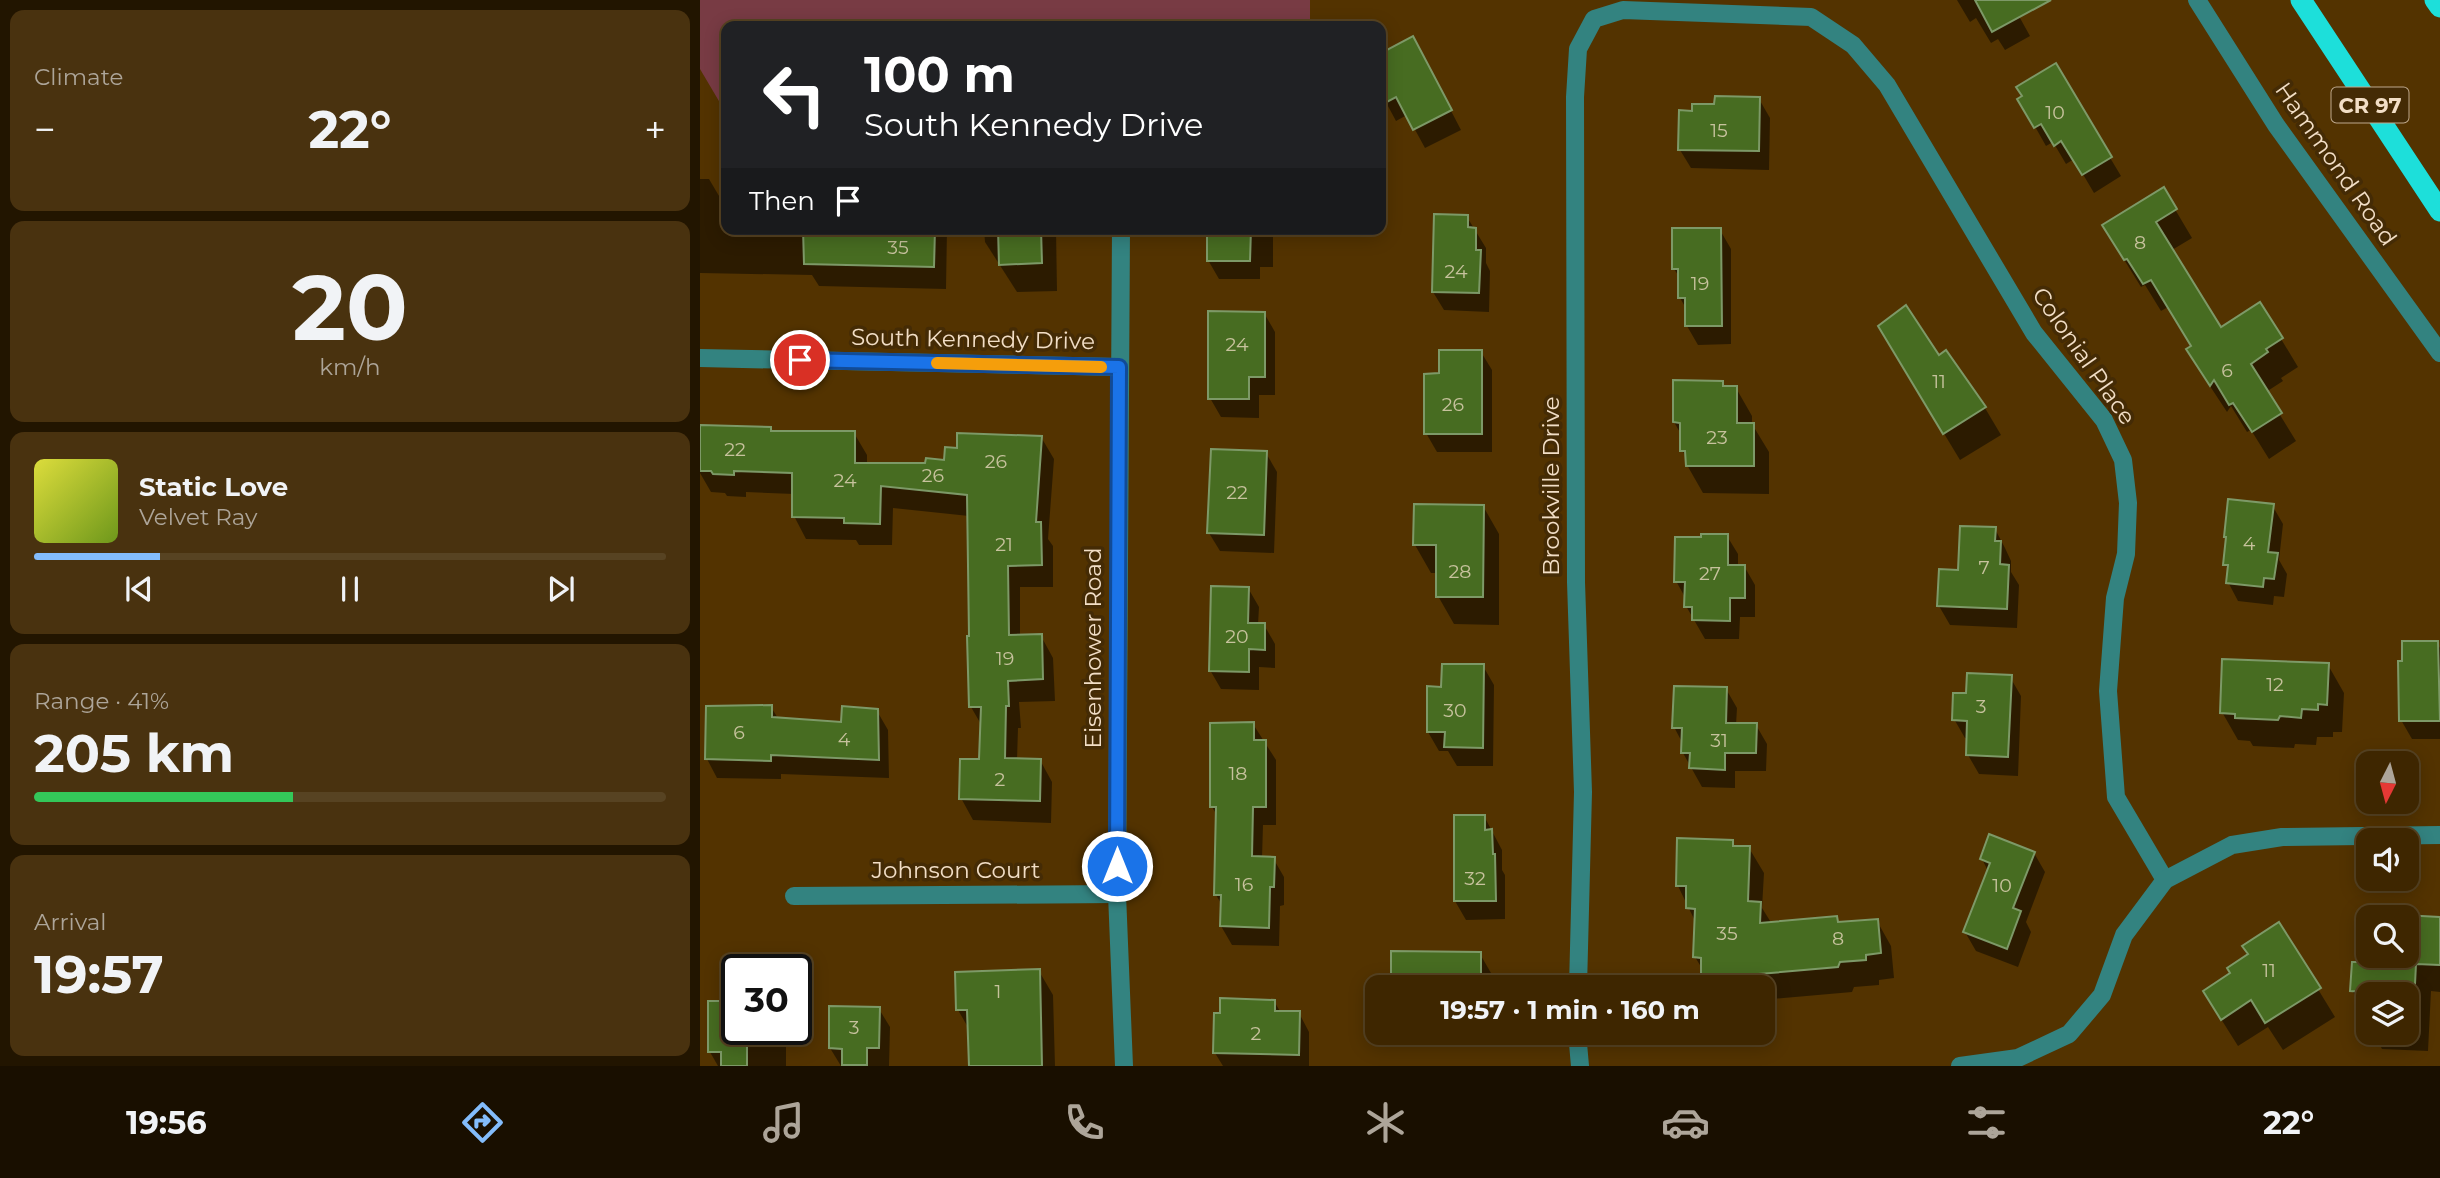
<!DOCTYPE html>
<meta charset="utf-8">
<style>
:root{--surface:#3e2600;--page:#49320f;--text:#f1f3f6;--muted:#ada599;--line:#574322;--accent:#83bcfb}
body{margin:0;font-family:Montserrat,sans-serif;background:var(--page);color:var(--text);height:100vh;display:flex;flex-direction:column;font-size:26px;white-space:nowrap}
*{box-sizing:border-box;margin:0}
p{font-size:23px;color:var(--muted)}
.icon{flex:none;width:38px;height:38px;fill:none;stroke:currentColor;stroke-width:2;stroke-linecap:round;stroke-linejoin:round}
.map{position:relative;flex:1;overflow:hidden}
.details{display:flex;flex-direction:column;gap:10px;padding:10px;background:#221500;width:700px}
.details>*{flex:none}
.banner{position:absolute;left:21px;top:21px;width:665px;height:214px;border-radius:14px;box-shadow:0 4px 18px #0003,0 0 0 2px var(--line);background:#202124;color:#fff;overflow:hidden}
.needle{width:46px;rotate:186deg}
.fabs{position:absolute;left:1656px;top:751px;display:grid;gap:14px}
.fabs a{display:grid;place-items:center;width:63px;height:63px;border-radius:14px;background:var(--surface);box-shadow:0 4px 18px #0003,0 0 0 2px var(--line);font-size:35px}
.speed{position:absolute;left:21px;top:954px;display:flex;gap:14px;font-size:35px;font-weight:700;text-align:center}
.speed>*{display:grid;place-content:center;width:91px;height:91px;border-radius:50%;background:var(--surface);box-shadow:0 4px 18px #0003,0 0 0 2px var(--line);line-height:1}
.speed .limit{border:4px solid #111;border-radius:10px;background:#fff;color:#111}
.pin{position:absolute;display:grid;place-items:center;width:60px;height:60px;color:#fff;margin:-30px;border:4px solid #fff;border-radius:50%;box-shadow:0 2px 7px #0007}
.me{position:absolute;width:77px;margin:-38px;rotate:0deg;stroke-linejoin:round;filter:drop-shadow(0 0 5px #0008)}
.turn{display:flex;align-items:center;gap:24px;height:147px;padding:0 28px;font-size:32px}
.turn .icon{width:91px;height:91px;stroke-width:2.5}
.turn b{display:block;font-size:49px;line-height:60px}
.then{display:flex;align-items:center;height:66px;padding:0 28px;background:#0003;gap:14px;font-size:26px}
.big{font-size:52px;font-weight:700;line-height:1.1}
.details .tile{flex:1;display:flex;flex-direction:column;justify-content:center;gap:10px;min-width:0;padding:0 24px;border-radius:14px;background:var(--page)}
.details .dial{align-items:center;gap:0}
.dial b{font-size:91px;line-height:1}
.song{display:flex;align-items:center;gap:21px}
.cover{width:84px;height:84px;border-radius:10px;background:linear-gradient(135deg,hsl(60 70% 55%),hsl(80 70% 35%))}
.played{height:7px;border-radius:4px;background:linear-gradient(90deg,var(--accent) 20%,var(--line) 20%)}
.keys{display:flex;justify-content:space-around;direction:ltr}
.heat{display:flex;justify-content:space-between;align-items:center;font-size:38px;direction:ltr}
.charge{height:10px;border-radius:5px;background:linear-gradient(90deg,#34c759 41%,var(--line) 0)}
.trip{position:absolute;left:665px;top:975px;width:410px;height:70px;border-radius:14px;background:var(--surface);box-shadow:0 4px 18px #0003,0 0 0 2px var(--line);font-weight:700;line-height:70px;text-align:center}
.tab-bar{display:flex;height:112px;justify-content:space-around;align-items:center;background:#190f00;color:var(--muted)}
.tab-bar .icon{width:49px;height:49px}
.tab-bar .selected{color:var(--accent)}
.tab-bar b{font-size:32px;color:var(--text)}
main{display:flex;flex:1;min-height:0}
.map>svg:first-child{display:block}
</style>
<main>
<section class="details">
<div class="tile"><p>Climate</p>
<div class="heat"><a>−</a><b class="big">22°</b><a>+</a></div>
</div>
<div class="tile dial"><b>20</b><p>km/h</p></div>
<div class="tile">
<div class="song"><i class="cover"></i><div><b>Static Love</b><p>Velvet Ray</p></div></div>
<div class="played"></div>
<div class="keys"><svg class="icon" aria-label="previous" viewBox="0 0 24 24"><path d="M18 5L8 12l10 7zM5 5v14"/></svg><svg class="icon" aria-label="pause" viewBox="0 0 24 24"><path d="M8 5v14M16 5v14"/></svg><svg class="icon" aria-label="next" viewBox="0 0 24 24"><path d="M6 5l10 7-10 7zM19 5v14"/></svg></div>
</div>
<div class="tile"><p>Range · 41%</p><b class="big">205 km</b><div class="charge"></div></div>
<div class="tile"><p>Arrival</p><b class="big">19:57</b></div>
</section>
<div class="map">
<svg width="1740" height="1066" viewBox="0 0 1740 1066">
<rect width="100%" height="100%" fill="#533300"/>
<polygon fill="#783b44" points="0,0 610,0 610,26 26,26 26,113 0,69"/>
<g fill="#0007">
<polygon points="1257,0 1310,0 1330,36 1305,50 1298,39 1291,43 1276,18 1270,22"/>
<polygon points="713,38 761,130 725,148 707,115 696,121 681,93 681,79 687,75 681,63 681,55"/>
<polygon points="1355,66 1421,176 1394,193 1374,159 1366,164 1353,142 1346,146 1320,100"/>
<polygon points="1059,99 1070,118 1069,170 991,168 980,150 994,112 1016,106"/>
<polygon points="0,179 9,179 22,201 26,201 26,229 247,229 246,289 119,286 112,275 0,273"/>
<polygon points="1463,189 1492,238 1472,250 1520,330 1560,304 1598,367 1581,378 1583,381 1566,392 1596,441 1569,459 1551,430 1547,432 1531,406 1527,412 1504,377 1493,347 1468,307 1461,311 1445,285 1441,287 1420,253"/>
<polygon points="767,217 786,248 786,263 790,271 789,312 744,310 733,292"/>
<polygon points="284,229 356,229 357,291 317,292 285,242"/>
<polygon points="509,229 571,229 573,232 573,267 560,267 560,279 519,279 508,260"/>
<polygon points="1020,230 1031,249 1031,344 998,345 987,326 987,310 980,298 980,278 974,269"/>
<polygon points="564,313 575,332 575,395 559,395 559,418 521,417 510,398"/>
<polygon points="781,352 792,370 792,452 737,452 726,433"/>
<polygon points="1196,354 1285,408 1301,435 1260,460"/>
<polygon points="1022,383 1025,387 1036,388 1052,416 1052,424 1069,452 1069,494 1003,493 987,465 987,459 982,450 982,436 974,422"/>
<polygon points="0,427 70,429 72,432 154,433 167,455 167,465 227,465 245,462 258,449 341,437 354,459 348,539 353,546 353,587 320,587 320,636 341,636 353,658 355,701 319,702 321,728 318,728 317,760 340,760 352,782 351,823 273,820 261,798 281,761 282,726 271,707 269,516 193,508 192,545 159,545 156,540 106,539 94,516 94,494 46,492 46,497 27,496 25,493 11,492 0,473"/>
<polygon points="566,453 577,472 574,553 520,551 509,533"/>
<polygon points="1572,505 1583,524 1579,560 1587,574 1584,597 1574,596 1573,605 1538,601 1528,582 1529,571 1525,564 1528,540 1526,537"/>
<polygon points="783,506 799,534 799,625 754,624 738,596 738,573 731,573 715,545"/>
<polygon points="1295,529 1305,548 1311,561 1311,572 1319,585 1317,628 1250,625 1239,606 1260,572"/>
<polygon points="1027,536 1038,554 1038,566 1044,566 1055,585 1055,617 1040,617 1039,639 1005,639 986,606 986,599 976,581"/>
<polygon points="548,588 559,607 558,625 564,625 575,644 575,668 559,667 559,690 521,689 510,670"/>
<polygon points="1737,643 1740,648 1740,739 1712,739 1701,720"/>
<polygon points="1628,665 1644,693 1642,732 1633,732 1633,737 1617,737 1616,745 1595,744 1594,748 1553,746 1550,741 1538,740 1522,712"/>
<polygon points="783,666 794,685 793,766 757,766 748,751 739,751 728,732 743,689"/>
<polygon points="1310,677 1321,696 1318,776 1279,774 1268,755 1268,738 1265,738 1254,719 1268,695"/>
<polygon points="1026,689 1037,708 1036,725 1056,725 1067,744 1066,771 1035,771 1035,788 1002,787 983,753 983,744 974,727"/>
<polygon points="71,707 79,720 142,724 177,711 188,730 189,778 81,774 81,779 17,778 7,759"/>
<polygon points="553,724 576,760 576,825 563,825 562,858 573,858 584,877 584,905 580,906 579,946 532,945 521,926 522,905 516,895 518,817 512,807"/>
<polygon points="784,816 802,850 802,870 805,875 805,919 766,920 755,901"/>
<polygon points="1032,842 1036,848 1049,848 1064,873 1062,908 1072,924 1136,918 1140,924 1177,921 1191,946 1194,978 1179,980 1179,985 1154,987 1152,992 1072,999 1072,1010 1062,1010 1062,987 1005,987 1003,983 1003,970 995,957 996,923 978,886"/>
<polygon points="1334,853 1345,872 1326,922 1331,932 1318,967 1276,951 1265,932 1288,871 1282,859"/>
<polygon points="1705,917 1740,918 1740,992 1731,991 1728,1051 1682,1049 1673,1032 1706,1032 1706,994 1668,994 1668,1024 1666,1015 1652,990 1661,964 1668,956 1706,956"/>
<polygon points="1578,924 1635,1017 1583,1050 1568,1027 1538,1046 1521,1019 1533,974"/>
<polygon points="780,954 791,973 791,987 693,987"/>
<polygon points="339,971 353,995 355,1066 271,1066 269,1029 258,1010"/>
<polygon points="574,1001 581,1013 599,1013 609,1032 609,1066 523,1066 515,1053 522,1014"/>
<polygon points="179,1009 190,1027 189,1066 141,1066 130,1048"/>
<polygon points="37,1029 83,1029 86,1035 86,1066 18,1066 10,1052"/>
</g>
<g fill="#476c21" stroke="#7d9967" stroke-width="2">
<polygon points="1275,0 1351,0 1292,32"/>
<polygon points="713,36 752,110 713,130 696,97 681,105 681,53"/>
<polygon points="1356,63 1412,157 1382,175 1361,141 1354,146 1341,124 1334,128 1317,99 1322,96 1316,87"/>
<polygon points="1015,96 1060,97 1059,151 978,150 979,110 992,111 992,104 1014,104"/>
<polygon points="1464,187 1477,209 1456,222 1521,327 1560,302 1583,338 1566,349 1568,352 1551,364 1582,413 1552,432 1533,403 1529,405 1514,380 1510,386 1486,349 1491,346 1451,280 1443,284 1427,259 1424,260 1402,225"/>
<polygon points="734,214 768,215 768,227 776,228 776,250 781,250 779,293 732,292"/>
<polygon points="972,228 1021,228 1022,326 985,326 985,298 978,298 978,269 972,269"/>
<polygon points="103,229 235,229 234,267 104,264"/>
<polygon points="298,229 341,229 342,263 299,265"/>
<polygon points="507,229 551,229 550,261 507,261"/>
<polygon points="1206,305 1239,355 1246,350 1286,407 1243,434 1178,326"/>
<polygon points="508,311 565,312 565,377 549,377 549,399 508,399"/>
<polygon points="739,350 782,350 782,434 724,434 724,374 739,373"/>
<polygon points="973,380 1023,381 1023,386 1037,386 1037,423 1054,423 1054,466 986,466 985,451 980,451 980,423 973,422"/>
<polygon points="0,425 71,427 71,431 155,431 155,463 225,463 226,458 244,460 245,447 257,448 257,433 342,436 336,522 341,522 342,565 308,566 309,635 342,634 343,679 308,681 309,706 306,706 305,758 341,759 340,801 259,799 260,759 279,759 281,707 269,707 267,636 269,636 267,495 181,486 180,524 144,523 144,518 92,517 92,473 34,471 34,475 13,474 11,471 0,471"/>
<polygon points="511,449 567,451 564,535 507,533"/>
<polygon points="1528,499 1574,504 1568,552 1578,553 1574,579 1564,578 1563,587 1526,583 1528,565 1523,565 1526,537 1524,537"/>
<polygon points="714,504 784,505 783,597 736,597 736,545 713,545"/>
<polygon points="1260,526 1296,527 1295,541 1301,541 1300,564 1309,565 1307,609 1237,606 1239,569 1258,570"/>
<polygon points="1001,534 1028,534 1028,565 1045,565 1045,598 1030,598 1030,621 992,620 992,607 984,607 985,582 974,582 975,537 1001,537"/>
<polygon points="511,586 549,587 548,623 565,623 565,650 549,649 549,672 509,671"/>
<polygon points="1702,641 1738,641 1740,721 1699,721 1698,661 1702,661"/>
<polygon points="1522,659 1629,663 1627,705 1618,704 1618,710 1602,709 1601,718 1580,716 1578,720 1535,718 1535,714 1520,713"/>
<polygon points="742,664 784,664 783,748 744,747 745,732 727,732 727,686 741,687"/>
<polygon points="1267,673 1312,675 1308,757 1266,755 1267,721 1252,720 1253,693 1266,693"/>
<polygon points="974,686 1027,687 1026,723 1057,723 1056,753 1025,753 1025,770 989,768 990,753 981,753 982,728 972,728"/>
<polygon points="72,705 72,717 141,722 142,706 178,709 179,760 71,755 71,761 5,759 6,706"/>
<polygon points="554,722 554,740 566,740 566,807 553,807 552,856 575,857 574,887 570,887 569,928 520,926 521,895 514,895 516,807 510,807 510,723"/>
<polygon points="754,815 785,815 785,830 792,829 793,854 795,854 796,901 754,901"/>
<polygon points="1289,834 1335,852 1313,908 1321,911 1307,949 1263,932 1290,863 1280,859"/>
<polygon points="977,838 1033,840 1033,846 1050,846 1048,901 1061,902 1060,923 1137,916 1138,922 1178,919 1181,953 1166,955 1166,960 1140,962 1138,967 1059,974 1058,985 1001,983 1001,958 993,957 995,909 986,908 986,886 976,886"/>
<polygon points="1703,915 1740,917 1740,965 1716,964 1713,1024 1706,1023 1706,994 1668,994 1668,1022 1664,1021 1666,992 1650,991 1652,962 1659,962 1662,926 1668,927 1668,956 1706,956 1706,917"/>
<polygon points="1579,922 1621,988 1565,1023 1551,1000 1521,1020 1503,991 1530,973 1527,968 1548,954 1542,946"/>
<polygon points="691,951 781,952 781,987 691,987"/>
<polygon points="340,969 342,1066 269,1066 267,1010 256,1010 255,972"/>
<polygon points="520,998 575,1000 575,1011 600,1011 599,1055 513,1053 514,1013 520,1013"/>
<polygon points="8,1001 37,1001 37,1029 47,1029 47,1066 21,1066 21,1052 8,1052"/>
<polygon points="129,1006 180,1007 179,1048 167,1048 167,1065 142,1065 142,1049 129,1048"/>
</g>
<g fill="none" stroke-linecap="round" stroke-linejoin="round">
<g stroke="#338380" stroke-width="18">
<polyline points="1497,0 1576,125 1740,353"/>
<polyline points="421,229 417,894 424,1066"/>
<polyline points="0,358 419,367"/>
<polyline points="94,896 417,894"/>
<polyline points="878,987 883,792 876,582 875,97 878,49 894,19 923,10 1111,17 1153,45 1187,85 1334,333 1404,420 1423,460 1428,503 1426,554 1415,598 1408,691 1416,797 1465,880"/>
<polyline points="877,1032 880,1066"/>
<polyline points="1260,1066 1318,1058 1369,1034 1402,995 1424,935 1465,880 1532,845 1582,837 1740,835"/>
</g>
<g stroke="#1ddfda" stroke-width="21">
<polyline points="1601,0 1740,211"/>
<polyline points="1735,0 1740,7"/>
</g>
</g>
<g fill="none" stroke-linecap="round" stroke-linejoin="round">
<g stroke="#114b97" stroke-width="18">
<polyline id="route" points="100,360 419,367 417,866"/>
</g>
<use href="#route" stroke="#1a73e8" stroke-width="12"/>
<polyline stroke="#f59e0b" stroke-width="12" points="237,363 401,367"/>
</g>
<g text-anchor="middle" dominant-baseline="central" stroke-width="7" stroke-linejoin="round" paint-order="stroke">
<g font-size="19" fill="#c7c29d">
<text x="1355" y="112">10</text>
<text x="1019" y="130">15</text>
<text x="1440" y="242">8</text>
<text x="198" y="247">35</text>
<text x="756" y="271">24</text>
<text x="1000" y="283">19</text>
<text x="537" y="344">24</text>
<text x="1527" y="370">6</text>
<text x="1239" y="381">11</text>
<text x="753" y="404">26</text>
<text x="1017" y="437">23</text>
<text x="35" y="449">22</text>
<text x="296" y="461">26</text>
<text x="233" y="475">26</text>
<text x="145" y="480">24</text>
<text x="537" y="492">22</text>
<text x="1549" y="543">4</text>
<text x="304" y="544">21</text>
<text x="1284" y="567">7</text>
<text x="760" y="571">28</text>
<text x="1010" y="573">27</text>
<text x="537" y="636">20</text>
<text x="305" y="658">19</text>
<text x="1575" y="684">12</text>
<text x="1281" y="706">3</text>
<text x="755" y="710">30</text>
<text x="39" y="732">6</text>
<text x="144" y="739">4</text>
<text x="1019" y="740">31</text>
<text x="538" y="773">18</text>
<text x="300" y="779">2</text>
<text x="775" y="878">32</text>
<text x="544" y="884">16</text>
<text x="1302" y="885">10</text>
<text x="1027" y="933">35</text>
<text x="1138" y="938">8</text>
<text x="1569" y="970">11</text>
<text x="298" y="991">1</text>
<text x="154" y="1027">3</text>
<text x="556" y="1033">2</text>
</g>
<rect fill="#442b05" stroke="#bea88c" stroke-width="2" x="1631.5" y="87.5" width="77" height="35" rx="5"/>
<g font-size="21" font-weight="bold" fill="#f2dec6">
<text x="1670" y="105">CR 97</text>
</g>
<g font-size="23" fill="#f2dec6" stroke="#442b05">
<text transform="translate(1636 164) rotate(55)">Hammond Road</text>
<text transform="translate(273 339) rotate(1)">South Kennedy Drive</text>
<text transform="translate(1384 356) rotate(55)">Colonial Place</text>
<text transform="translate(851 486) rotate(-90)">Brookville Drive</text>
<text transform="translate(393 648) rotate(-90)">Eisenhower Road</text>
<text x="256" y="870">Johnson Court</text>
</g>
</g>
</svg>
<div class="fabs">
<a><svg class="needle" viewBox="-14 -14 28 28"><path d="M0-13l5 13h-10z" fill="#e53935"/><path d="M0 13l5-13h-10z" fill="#ada599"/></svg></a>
<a><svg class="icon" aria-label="sound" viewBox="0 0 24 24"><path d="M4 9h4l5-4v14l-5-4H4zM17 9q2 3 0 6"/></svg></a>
<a><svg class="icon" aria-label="search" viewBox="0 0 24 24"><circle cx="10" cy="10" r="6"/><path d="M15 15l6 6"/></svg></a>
<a><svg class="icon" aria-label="layers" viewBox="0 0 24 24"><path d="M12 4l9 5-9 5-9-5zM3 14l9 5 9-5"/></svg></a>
</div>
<div class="speed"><div class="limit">30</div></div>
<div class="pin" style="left:100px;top:360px;background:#d93025"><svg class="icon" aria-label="arrive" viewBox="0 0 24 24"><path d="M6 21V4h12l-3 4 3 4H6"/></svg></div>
<svg class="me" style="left:417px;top:866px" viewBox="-20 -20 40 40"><circle r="17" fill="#1a73e8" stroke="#fff" stroke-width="3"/><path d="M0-11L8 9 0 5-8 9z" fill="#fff"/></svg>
<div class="trip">19:57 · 1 min · 160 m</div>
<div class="banner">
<div class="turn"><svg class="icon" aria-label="left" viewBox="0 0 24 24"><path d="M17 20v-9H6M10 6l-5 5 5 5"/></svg><div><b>100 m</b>South Kennedy Drive</div></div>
<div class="then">Then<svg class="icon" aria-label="arrive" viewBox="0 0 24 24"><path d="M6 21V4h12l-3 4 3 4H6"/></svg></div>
</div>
</div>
</main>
<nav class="tab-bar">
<b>19:56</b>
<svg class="icon selected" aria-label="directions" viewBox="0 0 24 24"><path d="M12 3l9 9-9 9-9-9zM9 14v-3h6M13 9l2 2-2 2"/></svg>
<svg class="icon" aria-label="music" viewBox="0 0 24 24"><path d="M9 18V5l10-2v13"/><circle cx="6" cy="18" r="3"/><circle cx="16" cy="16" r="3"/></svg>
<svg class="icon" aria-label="phone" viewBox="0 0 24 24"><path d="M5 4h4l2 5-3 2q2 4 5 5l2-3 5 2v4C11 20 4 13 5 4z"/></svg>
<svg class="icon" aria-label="climate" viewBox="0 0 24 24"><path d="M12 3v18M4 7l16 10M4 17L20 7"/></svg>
<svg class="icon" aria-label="car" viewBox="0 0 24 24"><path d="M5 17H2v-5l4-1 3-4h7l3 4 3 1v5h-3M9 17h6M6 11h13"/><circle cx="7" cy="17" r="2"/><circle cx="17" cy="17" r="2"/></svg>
<svg class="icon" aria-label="filters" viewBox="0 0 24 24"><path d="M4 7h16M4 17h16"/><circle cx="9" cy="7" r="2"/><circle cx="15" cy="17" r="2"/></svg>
<b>22°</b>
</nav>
